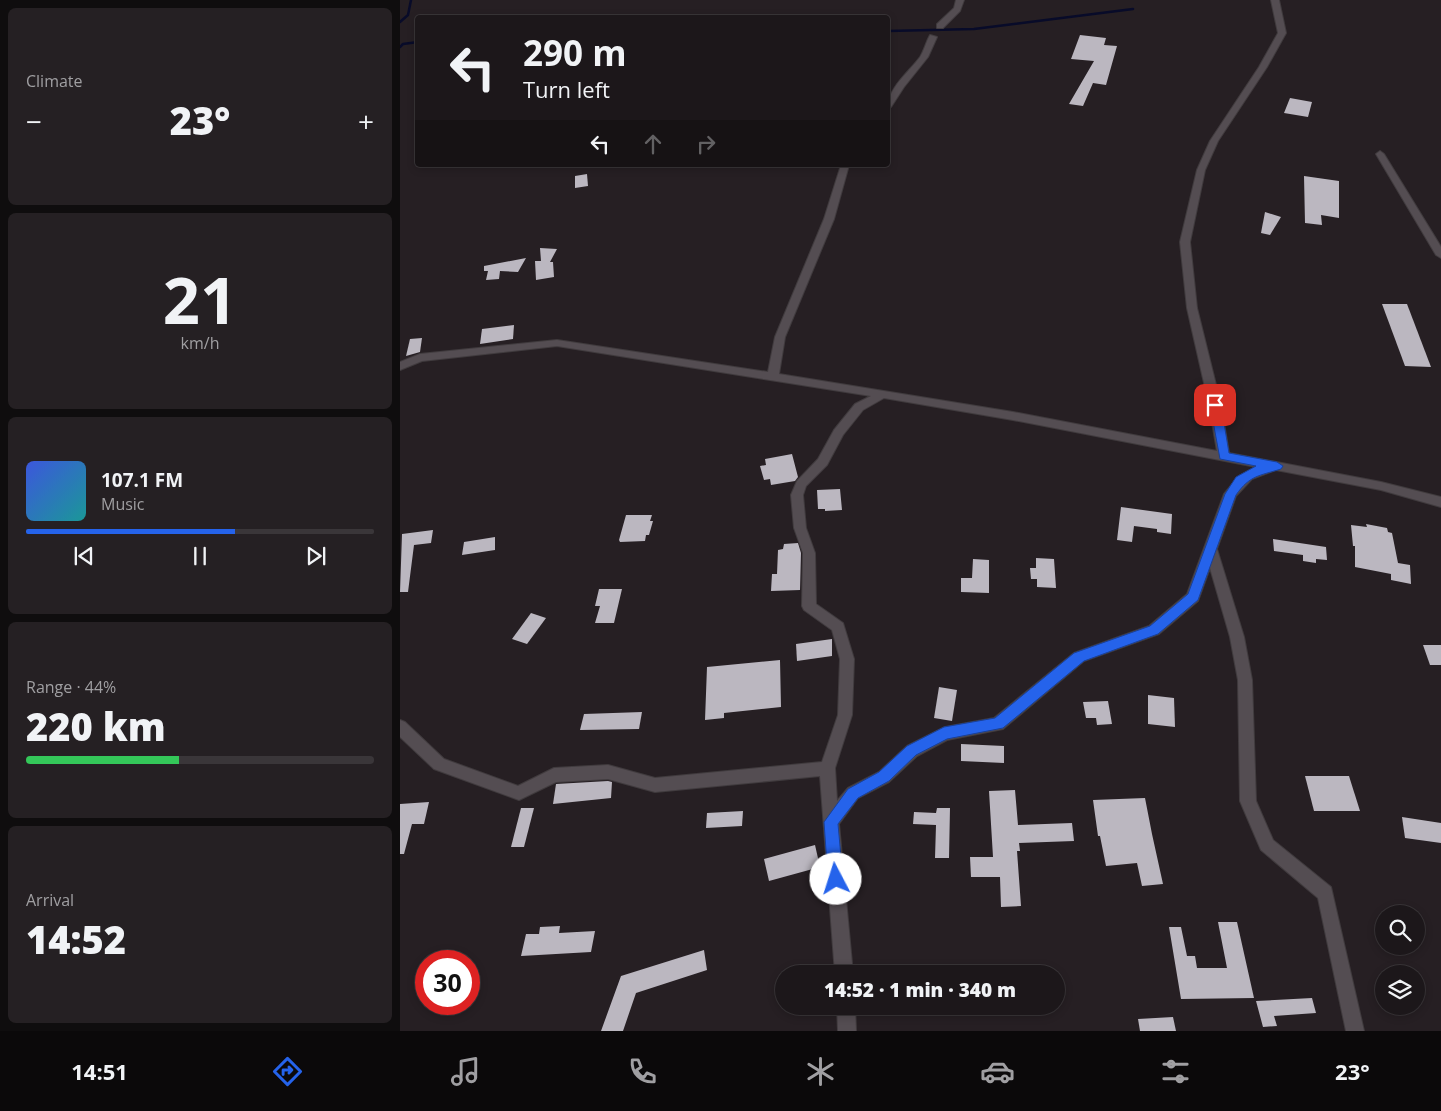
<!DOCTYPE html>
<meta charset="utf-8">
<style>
:root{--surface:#1c171a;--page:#252023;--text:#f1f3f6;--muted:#a09fa2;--line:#3a3639;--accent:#2563eb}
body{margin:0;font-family:"Open Sans",sans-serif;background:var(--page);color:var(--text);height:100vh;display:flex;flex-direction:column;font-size:19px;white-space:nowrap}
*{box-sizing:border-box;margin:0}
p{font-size:16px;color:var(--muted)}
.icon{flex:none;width:28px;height:28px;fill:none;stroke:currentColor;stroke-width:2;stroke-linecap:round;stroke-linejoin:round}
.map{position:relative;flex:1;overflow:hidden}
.side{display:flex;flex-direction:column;gap:8px;padding:8px;background:#0f0d0e;width:400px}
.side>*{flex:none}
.hud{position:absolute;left:15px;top:15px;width:475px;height:152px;border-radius:5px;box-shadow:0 2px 8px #0003,0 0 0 1px var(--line);background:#1c171a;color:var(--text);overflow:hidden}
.controls{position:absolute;left:975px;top:905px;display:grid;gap:10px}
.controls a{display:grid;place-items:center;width:50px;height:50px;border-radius:50%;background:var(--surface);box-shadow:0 2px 8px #0003,0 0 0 1px var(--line);font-size:25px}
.speed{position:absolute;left:15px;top:950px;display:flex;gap:10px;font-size:25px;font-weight:700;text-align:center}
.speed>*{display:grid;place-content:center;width:65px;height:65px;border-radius:50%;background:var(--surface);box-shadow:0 2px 8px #0003,0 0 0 1px var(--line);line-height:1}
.speed .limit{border:8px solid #d22;background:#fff;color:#111}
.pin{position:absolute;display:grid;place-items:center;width:42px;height:42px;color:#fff;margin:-21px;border-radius:10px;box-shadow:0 2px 8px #0006}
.me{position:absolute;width:55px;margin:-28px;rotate:355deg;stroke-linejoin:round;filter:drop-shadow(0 0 4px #0008)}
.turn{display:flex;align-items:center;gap:18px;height:105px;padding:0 25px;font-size:22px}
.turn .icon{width:65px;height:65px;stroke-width:2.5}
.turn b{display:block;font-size:35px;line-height:42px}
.lanes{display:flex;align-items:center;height:48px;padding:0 25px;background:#0003;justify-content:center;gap:25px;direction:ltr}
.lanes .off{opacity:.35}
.big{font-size:38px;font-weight:800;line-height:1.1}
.side .card{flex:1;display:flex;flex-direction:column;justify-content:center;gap:8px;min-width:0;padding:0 18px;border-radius:8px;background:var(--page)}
.side .dial{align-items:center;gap:0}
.dial b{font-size:65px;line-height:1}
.song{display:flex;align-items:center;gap:15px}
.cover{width:60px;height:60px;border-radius:8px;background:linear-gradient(135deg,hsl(230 70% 55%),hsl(180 70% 35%))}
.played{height:5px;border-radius:2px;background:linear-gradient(90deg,var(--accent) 60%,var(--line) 60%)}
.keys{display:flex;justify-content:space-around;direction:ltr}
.heat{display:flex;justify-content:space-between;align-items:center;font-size:28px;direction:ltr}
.charge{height:8px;border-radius:4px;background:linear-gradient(90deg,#34c759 44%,var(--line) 0)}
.trip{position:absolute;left:375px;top:965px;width:290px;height:50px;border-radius:25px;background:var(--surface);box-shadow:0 2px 8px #0003,0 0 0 1px var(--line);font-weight:800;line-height:50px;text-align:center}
.menu{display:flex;height:80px;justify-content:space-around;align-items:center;background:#0b090a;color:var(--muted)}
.menu .icon{width:35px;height:35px}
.menu .current{color:var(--accent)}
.menu b{font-size:22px;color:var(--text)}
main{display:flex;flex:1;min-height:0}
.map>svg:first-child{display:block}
</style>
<main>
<section class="side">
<div class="card"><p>Climate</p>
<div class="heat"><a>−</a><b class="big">23°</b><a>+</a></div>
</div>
<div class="card dial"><b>21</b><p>km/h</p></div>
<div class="card">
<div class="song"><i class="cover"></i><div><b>107.1 FM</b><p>Music</p></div></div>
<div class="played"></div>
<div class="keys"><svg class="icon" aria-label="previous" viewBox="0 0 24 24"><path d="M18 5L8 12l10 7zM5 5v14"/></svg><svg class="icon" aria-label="pause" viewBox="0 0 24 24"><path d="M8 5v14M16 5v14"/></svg><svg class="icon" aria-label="next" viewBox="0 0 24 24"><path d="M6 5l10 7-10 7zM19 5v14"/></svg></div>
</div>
<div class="card"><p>Range · 44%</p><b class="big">220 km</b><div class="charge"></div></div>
<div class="card"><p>Arrival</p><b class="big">14:52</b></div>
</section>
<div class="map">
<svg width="1041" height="1031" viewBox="0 0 1041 1031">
<rect width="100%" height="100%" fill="#261f23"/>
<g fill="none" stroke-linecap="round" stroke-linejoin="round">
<g stroke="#080b29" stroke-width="2.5">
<polyline points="0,22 8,15 11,0"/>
<polyline points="488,31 574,29 733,9"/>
<polyline points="0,47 3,44 18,42"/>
</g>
</g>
<g fill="#bbb7c0">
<polygon points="680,35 706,38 704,45 717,46 706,85 693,83 683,106 669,104 694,61 671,59"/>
<polygon points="890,98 912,102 908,117 884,113"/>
<polygon points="187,174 188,186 175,188 175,176"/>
<polygon points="904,176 939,181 939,218 921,215 922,225 905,223"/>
<polygon points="865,212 881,217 870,235 861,233"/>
<polygon points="140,248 157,249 150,262 153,262 154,277 136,280 135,261 141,261"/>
<polygon points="126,258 118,272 100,271 99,279 86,280 88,271 84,271 84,266"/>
<polygon points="982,304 1007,304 1031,367 1005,366"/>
<polygon points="114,325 113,339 80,344 82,329"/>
<polygon points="22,338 20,352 6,356 10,339"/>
<polygon points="392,454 398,477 395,481 371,485 370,479 364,480 360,466 366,465 365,459"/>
<polygon points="440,489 442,510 425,511 425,509 418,509 417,490"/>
<polygon points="721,507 772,514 771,534 757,532 757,529 734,526 732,542 717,540"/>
<polygon points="226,515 252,515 250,521 253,521 249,535 246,535 245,541 220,542 219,540"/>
<polygon points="966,524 987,528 988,532 992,533 998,563 1010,565 1011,584 991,580 991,574 955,567 955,546 953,546 951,525 967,527"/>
<polygon points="33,530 31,543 14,545 8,592 0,592 2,534"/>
<polygon points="95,537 95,550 62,555 64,542"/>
<polygon points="873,539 926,547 927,560 916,559 916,563 903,561 903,555 874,551"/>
<polygon points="398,543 401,553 400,590 371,591 372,574 377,574 378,550 383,549 384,544"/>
<polygon points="636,558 654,559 656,588 637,587 637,579 631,579 630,568 636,568"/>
<polygon points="573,559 589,560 589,593 561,592 561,578 572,578"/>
<polygon points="199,589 222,589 214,623 195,623 200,606 195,606"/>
<polygon points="131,613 146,618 127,644 112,639"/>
<polygon points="432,639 432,656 397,661 396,644"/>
<polygon points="1023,645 1041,645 1041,665 1030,665"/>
<polygon points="380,660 381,707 324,713 324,718 305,720 307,667"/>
<polygon points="539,687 557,690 552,721 534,718"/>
<polygon points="748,695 774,698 775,727 748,724"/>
<polygon points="708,701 712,724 697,725 696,718 686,718 683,702"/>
<polygon points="242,712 239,729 180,730 184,714"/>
<polygon points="561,744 604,746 604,763 561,761"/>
<polygon points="905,776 949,776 960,811 914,811"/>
<polygon points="208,781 212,782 211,798 153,804 156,784"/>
<polygon points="615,790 618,825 672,823 674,841 619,843 620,851 617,851 621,906 601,907 600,877 571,877 570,857 593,857 589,791"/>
<polygon points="745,798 752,834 763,884 742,886 737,863 706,866 700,836 698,836 693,800"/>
<polygon points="29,802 24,824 12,824 4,854 0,854 0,804"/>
<polygon points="121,808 134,808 124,847 111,847"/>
<polygon points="537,808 550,808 549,858 535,858 536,825 513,824 514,812 536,813"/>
<polygon points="343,811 342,826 306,828 307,813"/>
<polygon points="1002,817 1041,823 1041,843 1005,838"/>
<polygon points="415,845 420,867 369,881 364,859"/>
<polygon points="818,922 837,922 854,998 781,999 769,927 781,927 787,956 795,956 797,968 827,968"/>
<polygon points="160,926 159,933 195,931 191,952 121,956 126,934 139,934 140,927"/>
<polygon points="304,950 307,970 236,993 223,1031 201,1031 221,976"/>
<polygon points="912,998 916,1013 874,1016 877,1026 863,1027 856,1001"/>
<polygon points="773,1017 776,1031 740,1031 738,1019"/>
</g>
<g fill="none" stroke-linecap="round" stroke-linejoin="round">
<g stroke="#403b3e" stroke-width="2">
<g id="minor">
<polygon points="556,0 564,0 560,11 543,28 537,28 537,24 554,8"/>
<path d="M871,0H879L886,33L867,67L818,141L805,170L790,242L797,308L821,405L829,453L981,482L1041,497V507L981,490L876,470L852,479L836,496L817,549L844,637L852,680L856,801L873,840L931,887L964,1031H946L918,898L861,850L840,801L838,680L830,637L810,568L798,601L759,634L684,661L603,729L547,740L517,756L489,782L458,798L439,824L453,974H435L420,776L255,792L208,779L156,782L119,800L34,769L0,737V720L5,722L44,759L118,786L154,768L208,765L255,778L422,762L438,715L440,659L432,630L404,610L402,606L403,553L394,528L391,495L397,481L418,459L434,430L455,404L471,396L157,346L22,361L0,370V362L20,354L157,340L368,372L375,337L424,219L441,165H449L434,219L385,337L379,374L613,412L817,451L809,405L787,308L780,242L797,170L810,141L859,67L878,33ZM484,398L613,420L856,467L839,476L824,494L787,594L749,626L674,653L594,718L545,727L507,746L479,772L448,788L437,801L435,768L452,715L454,659L443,623L416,604L415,553L406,528L403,495L406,486L427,465L443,435L463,410Z"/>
<path d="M530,35L537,37L528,57L504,87L491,107H488C488,88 509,72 520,57C524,51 526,42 530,35Z"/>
<polygon points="980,151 984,154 1041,247 1041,258 1036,255 976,154"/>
<polygon points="437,1006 455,1006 456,1031 438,1031"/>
</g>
</g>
<use href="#minor" fill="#544d52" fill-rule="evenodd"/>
</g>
<path fill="#2563eb" stroke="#184099" d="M815,402L821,405L829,453L877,462L883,466L881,469C859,476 850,475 836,495L798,600L758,634L684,661L603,728L547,739L516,755L489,781L458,798L438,824L443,879L441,884L436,886L431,884L428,879L424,822L448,789L479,772L507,746L544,727L595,718L674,653L750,626L788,594L825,494L836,477L856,466L820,459L810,405Z"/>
</svg>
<div class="controls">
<a><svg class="icon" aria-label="search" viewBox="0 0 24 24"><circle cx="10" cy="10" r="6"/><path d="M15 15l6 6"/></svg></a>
<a><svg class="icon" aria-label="layers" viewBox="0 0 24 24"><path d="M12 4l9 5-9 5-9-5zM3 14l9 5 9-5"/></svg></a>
</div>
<div class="speed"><div class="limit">30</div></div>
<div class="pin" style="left:815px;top:405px;background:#d93025"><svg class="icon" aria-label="arrive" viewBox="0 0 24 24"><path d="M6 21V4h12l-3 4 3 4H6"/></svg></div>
<svg class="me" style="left:436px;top:879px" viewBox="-20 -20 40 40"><circle r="19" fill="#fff"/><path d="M0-13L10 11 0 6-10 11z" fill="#2563eb"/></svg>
<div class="trip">14:52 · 1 min · 340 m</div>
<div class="hud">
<div class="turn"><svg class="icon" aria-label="left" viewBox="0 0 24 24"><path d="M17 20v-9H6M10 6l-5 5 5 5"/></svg><div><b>290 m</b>Turn left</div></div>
<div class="lanes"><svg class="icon" aria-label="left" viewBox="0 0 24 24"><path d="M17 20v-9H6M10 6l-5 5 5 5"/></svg><svg class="icon off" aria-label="ahead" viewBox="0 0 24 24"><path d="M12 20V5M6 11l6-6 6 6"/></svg><svg class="icon off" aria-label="right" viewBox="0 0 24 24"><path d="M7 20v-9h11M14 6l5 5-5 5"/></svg></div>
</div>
</div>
</main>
<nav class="menu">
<b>14:51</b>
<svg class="icon current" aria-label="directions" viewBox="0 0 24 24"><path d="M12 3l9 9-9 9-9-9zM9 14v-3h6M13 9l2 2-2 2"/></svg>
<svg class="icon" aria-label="music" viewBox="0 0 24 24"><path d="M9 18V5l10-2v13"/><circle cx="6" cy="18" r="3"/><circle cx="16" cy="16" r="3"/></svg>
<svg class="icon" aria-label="phone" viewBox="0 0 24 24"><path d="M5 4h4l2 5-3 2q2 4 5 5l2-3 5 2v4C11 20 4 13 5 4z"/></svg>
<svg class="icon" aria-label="climate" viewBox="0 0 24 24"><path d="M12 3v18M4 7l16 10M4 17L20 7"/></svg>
<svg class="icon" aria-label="car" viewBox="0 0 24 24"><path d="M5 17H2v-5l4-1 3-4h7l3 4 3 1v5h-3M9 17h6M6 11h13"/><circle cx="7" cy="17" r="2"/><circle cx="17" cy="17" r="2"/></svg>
<svg class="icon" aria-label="filters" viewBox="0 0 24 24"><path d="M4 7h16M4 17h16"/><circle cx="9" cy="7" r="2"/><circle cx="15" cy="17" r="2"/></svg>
<b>23°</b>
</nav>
